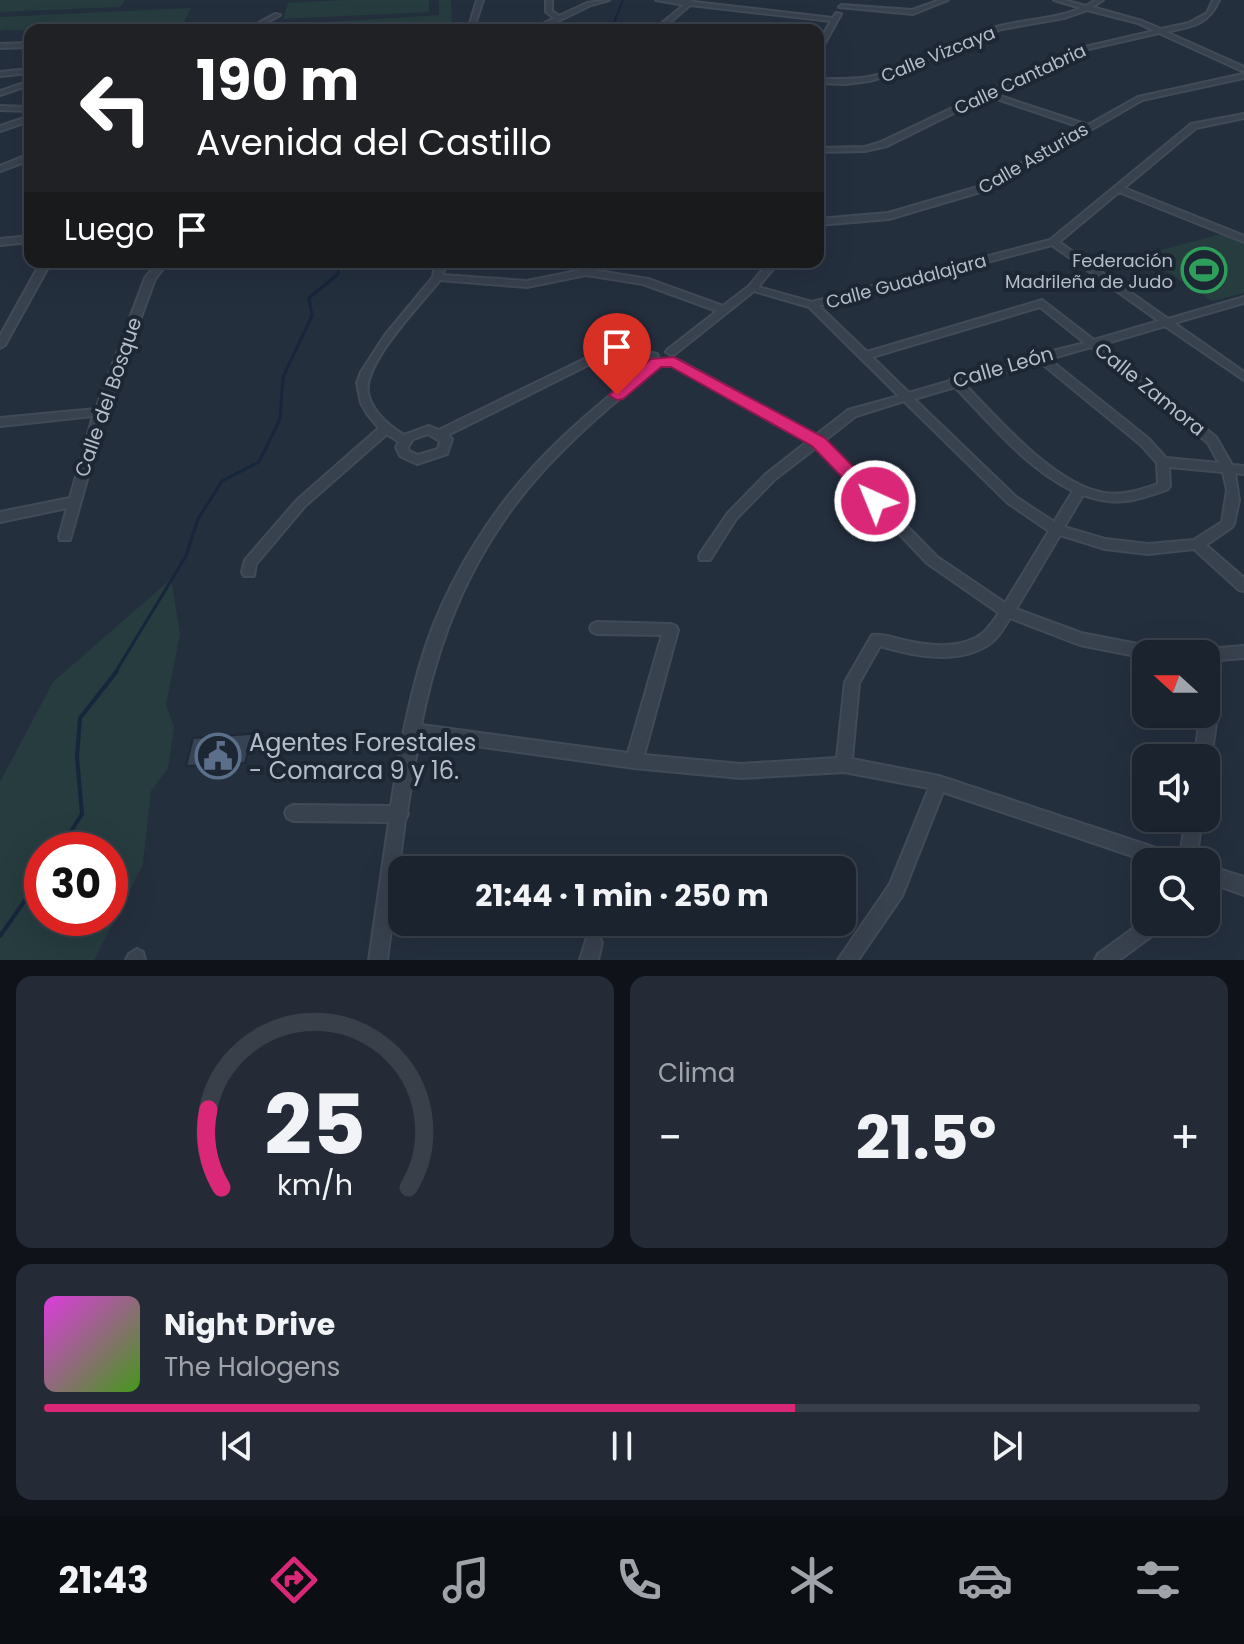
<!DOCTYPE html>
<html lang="es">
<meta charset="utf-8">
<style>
:root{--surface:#1b232e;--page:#242b36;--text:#f1f3f6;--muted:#a0a4aa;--line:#39404a;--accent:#db2777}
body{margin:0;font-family:Poppins,sans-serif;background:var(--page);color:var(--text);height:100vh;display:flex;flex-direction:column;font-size:30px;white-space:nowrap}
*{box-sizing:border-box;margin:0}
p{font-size:26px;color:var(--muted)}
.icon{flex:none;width:44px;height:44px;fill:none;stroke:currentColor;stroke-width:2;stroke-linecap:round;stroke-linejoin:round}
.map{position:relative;height:960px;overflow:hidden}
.panel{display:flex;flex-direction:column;gap:16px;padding:16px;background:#0f1319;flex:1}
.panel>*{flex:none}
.guide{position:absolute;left:24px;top:24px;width:800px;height:244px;border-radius:16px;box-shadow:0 8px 32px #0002,0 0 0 2px var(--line);background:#202124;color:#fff;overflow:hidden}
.needle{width:52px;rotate:291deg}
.tools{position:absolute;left:1132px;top:640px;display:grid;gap:16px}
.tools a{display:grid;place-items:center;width:88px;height:88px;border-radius:16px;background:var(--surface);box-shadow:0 8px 32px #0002,0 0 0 2px var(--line);font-size:40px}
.speed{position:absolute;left:24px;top:832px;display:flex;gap:16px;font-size:40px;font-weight:700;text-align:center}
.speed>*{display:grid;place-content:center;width:104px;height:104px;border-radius:50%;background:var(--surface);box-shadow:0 8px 32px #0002,0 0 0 2px var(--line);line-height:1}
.speed .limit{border:12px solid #d22;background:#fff;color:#111}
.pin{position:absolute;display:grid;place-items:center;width:68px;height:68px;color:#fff;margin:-82px -34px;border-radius:50% 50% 50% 0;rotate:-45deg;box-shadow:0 0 8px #0007}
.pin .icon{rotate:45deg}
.me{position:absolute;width:88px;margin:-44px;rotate:316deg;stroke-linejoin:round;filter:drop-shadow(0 0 6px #0008)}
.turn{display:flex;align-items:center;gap:28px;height:168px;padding:0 40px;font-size:36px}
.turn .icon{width:104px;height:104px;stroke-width:2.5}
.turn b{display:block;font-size:56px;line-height:68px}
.then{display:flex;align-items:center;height:76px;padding:0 40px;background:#0003;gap:16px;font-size:30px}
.big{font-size:60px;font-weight:700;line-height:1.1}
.panel .card{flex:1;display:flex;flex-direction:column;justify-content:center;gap:12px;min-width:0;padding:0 28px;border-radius:16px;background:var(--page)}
.panel .dial{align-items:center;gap:0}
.dial svg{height:208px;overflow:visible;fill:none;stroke:var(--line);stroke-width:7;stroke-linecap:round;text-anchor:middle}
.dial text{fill:var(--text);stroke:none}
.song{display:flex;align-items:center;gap:24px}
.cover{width:96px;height:96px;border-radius:12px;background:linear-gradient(135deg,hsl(300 70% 55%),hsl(100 70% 35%))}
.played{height:8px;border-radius:4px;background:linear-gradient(90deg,var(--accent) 65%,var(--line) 65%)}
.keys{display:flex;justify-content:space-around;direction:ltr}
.heat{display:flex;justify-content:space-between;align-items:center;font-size:44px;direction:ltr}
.panel .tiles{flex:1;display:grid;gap:16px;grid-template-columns:1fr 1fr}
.card:last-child{grid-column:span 2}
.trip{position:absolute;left:388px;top:856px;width:468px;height:80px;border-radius:16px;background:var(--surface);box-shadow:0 8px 32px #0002,0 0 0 2px var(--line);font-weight:700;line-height:80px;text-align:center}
.dock{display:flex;height:128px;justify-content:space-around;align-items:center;background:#0b0e12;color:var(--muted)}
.dock .icon{width:56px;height:56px}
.dock .active{color:var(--accent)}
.dock b{font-size:36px;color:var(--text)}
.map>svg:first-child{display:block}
</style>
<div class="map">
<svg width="1244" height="960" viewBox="0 0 1244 960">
<rect width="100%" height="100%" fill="#242f3e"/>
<g fill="#263c3f" fill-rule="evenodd">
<polygon points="0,0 125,0 120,7 0,12"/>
<polygon points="346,0 429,0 429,12 283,19 288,3"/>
<polygon points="439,0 451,0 452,27 264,26 439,15"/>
<polygon points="191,8 180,30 0,30 0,17"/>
<polygon points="1221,234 1244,243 1244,293 1212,301 1142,255"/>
<path d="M171,579L180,634L166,705L174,727L168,768L151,791L143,864L94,960H0V782L53,682ZM42,850H110V918H42Z"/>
</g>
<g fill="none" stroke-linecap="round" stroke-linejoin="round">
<polyline stroke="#17263c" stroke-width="2" points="611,30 623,0"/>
<polyline stroke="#17263c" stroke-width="3" points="115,673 186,556 198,519 222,481 259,462 280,419 283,377 312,316 309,298 338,274 339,262"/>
<g stroke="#17263c" stroke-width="4">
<polyline points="59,850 82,814 77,757 80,718 117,671"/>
<polyline points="0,936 42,876"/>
</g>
</g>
<polygon fill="#364354" stroke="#1f2835" stroke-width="2" points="262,733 259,748 249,749 245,763 186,766 193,738"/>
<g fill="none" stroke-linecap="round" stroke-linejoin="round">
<g stroke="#414a57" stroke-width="4">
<g id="street">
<polygon points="477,0 483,0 475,25 464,30 456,30 470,23"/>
<polygon points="546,0 552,0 552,11 559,16 587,3 609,0 591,5 540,30 532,30 554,18 546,12"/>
<polygon points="656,0 691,0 694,2 833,18 836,13 841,14 821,50 818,52 818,44 831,21 690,5 667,25 666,30 660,30 662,23 684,5"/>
<polygon points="940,0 948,0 913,14 839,7 842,5 912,10"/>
<path d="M1054,0H1064L1086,6L1096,0H1103L1092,7L1142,21L1161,29L1189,23L1207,13L1213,0H1219C1208,26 1191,26 1166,32L1244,67V71L1240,70L1159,33L1080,51L994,94L1088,125L1138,97L1243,74L1244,78L1142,100L987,190L889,219L818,225V219L888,213L981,186L1083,128L988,96L887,146L865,151L818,152V148L865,147L881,142L1076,49L1154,31L1138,23L1087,10L1064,18L1002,29L978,38L894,74L869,81L845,84L818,83V79C835,79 851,80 868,77C913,69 952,41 996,27C1024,19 1054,20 1081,8Z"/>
<polygon points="275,14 280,15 254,30 246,30"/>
<polygon points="30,43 30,47 0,48 0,44"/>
<polygon points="30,69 30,73 0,76 0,72"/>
<polygon points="30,81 30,85 0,95 0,91"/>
<polygon points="0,106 30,107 30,111 0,110"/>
<path d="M1244,114V118L1196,128L1124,188L1244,236V242L1119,192L1059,242L1168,319L1244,297V303L1174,323L1244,372V380L1165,326L1100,345L1216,437L1232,465L1244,466V474L1235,473L1239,500L1234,524L1232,527L1206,545L1244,578V591L1239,590L1194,549L1148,554L1105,549L1060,535L1016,609L1081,633L1158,648L1163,650L1165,654H1146V658L1080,645L1010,618C1005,626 999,637 991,643C959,666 914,656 880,646L859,683L852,759L939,776L1180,856L1186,818H1202L1196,862H1150L943,792L902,896L858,960H838L890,884L929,788L844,772L741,778L634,768L419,738L407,811L408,814L405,820L387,960H369L389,822L293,821L287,818L285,813L287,808L293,805L391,806C400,747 411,685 432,629C455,570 492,511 535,465C571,426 613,393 653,360H661L662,362C651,374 638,384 625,394C603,412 582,431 562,451C484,528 442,619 421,725L628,753L662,635L597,634L592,632L590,628L592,624L597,622L671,624L676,626L678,630L644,755L741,764L837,758L845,682L872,635C882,633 893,638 903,640C927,646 962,650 983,633C989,628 994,620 999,613L927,563L817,447L774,480L736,519L710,560H700L699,557L700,554L728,513L766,474L808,441L670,364L669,362L670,360H678L816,435L848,410L899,396L809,307L754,291L675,354L671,355L666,352L667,350L717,311L643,284L586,275L527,287L440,280C421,304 363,363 368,393C372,412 389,426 404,435L429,426L439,430L609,347L653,353L657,354L658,356L657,358L614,352L448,435L452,439L447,454L417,464L400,456L396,447L399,442L387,434L305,506L256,564L254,576H244L242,572L245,560L297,500L379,428L368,415L361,403L357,383L361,372L385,335L433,277L435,262H445L443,275L527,281L586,269L648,279L723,306L749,286L769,262H779L758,287L812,302L1050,240L1191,124ZM1052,245L1159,321L1094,340L1042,300L867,352L819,306ZM1040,307L1085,343L1036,355L1035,357L959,379H951L950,381L909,393L872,357ZM1091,347L1208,443L1219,463L1166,458L1149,439L1049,359ZM1040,362L1141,445L1157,463L1158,484C1140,490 1123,496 1104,493C1053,484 1000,420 964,384ZM955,387C991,424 1026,468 1073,491L1054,522L1016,497L914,399ZM904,401L1008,503L1049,531L1005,603L937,557L824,441L856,416ZM428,434L440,441L438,449L418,455L409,451L408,447L413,439ZM1169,467L1223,472L1227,490L1222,522L1194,540L1148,544L1105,539L1064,527L1083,495C1119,507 1135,501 1168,489L1170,486Z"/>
<polygon points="30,116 30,121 0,131 0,126"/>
<polygon points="27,155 30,155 30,160 0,171 0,166"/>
<polygon points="30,236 30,242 0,245 0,239"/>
<polygon points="41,262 51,262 5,345 0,348 0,336"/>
<polygon points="158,262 168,262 155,279 106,412 70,540 60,540 59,537 67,508 0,522 0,512 70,498 93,416 0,426 0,418 96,409 145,278"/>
<polygon points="1244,646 1244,658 1206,661 1206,654 1199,654 1201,651 1206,649"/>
<polygon points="1206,703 1211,704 1217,717 1211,758 1206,764 1206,758 1195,758 1200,714 1206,714"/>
<polygon points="1206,865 1244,877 1244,895 1206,881"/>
<polygon points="1146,919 1146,922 1166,922 1163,928 1119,960 1095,960 1098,954"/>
<polygon points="593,934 599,937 602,943 598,960 580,960 587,937"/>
<polygon points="137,949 143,952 145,960 126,960 129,954"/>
</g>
</g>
<use href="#street" fill="#38414e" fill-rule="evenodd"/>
</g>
<polygon fill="#db2777" stroke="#8e194d" stroke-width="2" points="674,357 825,438 882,496 882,505 869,505 812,446 671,367 661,367 623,399 617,400 609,395 651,359"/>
<defs>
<g id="stadium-ring" transform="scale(2.3)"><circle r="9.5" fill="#1d2633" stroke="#2e9e5b" stroke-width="1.5"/><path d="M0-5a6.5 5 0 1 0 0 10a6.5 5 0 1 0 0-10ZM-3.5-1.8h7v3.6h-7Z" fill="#2e9e5b"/></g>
<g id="civic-ring" transform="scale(2.3)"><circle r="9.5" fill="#1d2633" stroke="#5c6f8a" stroke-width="1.5"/><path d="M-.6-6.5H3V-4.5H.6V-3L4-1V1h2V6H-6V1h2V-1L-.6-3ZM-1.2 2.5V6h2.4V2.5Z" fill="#5c6f8a"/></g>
</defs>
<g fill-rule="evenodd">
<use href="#stadium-ring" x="1204" y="270"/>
<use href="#civic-ring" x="218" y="756"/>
</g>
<g text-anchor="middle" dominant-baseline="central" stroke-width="8" stroke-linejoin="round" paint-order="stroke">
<g font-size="18" fill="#b4bcc9" stroke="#1d2633">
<text transform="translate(938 54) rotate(-22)">Calle Vizcaya</text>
<text transform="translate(1020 79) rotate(-25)">Calle Cantabria</text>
<text transform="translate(1033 158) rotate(-30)">Calle Asturias</text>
<text transform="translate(906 281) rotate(-15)">Calle Guadalajara</text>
</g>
<g font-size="18" fill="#b4bcc9" stroke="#1d2633" text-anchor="end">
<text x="1173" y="260">Federación<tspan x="1173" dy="21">Madrileña de Judo</tspan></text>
</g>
<g font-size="20" fill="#b4bcc9" stroke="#1d2633">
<text transform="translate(1003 367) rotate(-16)">Calle León</text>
<text transform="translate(1150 389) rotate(39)">Calle Zamora</text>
<text transform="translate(108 397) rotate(-71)">Calle del Bosque</text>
</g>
<g font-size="24" fill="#b4bcc9" stroke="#1d2633" text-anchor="start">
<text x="249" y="742">Agentes Forestales<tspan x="249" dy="28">- Comarca 9 y 16.</tspan></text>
</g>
</g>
</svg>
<div class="tools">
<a><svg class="needle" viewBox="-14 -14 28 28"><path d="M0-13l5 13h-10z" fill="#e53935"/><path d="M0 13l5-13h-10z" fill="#a0a4aa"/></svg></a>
<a><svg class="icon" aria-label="sound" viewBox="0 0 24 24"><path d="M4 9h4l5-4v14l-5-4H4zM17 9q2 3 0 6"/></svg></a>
<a><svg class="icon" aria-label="search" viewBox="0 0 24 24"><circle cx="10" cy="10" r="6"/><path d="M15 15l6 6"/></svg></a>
</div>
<div class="speed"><div class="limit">30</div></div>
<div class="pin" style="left:617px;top:395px;background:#d93025"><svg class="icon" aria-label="arrive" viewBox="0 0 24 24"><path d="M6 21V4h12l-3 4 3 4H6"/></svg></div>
<svg class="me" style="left:875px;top:501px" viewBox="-20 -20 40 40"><circle r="17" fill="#db2777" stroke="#fff" stroke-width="3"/><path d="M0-11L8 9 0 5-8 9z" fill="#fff"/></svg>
<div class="trip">21:44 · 1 min · 250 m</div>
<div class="guide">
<div class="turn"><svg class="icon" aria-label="left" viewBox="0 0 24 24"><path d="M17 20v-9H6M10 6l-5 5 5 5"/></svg><div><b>190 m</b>Avenida del Castillo</div></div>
<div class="then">Luego<svg class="icon" aria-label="arrive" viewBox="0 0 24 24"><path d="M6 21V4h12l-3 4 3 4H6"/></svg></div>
</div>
</div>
<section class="panel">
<div class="tiles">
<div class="card dial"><svg viewBox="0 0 100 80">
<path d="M14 69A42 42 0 1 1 86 69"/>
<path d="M14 69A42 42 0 0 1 9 39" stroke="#db2777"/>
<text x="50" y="56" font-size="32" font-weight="700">25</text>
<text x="50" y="72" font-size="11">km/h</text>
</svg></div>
<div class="card"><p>Clima</p>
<div class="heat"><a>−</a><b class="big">21.5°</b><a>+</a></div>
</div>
<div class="card">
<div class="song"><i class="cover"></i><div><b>Night Drive</b><p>The Halogens</p></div></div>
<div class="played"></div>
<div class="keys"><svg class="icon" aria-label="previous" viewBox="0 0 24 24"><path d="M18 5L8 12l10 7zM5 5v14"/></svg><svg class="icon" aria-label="pause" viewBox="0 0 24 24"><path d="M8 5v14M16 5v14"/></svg><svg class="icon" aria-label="next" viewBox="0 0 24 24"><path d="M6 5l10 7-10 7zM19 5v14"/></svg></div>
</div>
</div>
</section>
<nav class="dock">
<b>21:43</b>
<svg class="icon active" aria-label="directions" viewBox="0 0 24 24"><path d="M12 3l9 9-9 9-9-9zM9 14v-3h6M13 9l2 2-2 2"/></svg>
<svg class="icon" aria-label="music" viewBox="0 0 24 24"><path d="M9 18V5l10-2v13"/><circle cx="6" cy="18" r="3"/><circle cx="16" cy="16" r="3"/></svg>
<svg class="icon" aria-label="phone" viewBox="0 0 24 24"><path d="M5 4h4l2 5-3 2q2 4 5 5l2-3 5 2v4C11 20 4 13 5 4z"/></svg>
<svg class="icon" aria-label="climate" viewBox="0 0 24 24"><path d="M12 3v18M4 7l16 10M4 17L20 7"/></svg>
<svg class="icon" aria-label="car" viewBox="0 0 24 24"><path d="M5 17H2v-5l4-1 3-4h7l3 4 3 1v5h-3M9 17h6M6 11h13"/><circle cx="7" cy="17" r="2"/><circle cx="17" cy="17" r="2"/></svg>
<svg class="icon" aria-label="filters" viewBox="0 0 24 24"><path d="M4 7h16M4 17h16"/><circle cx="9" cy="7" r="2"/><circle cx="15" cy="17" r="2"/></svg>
</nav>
